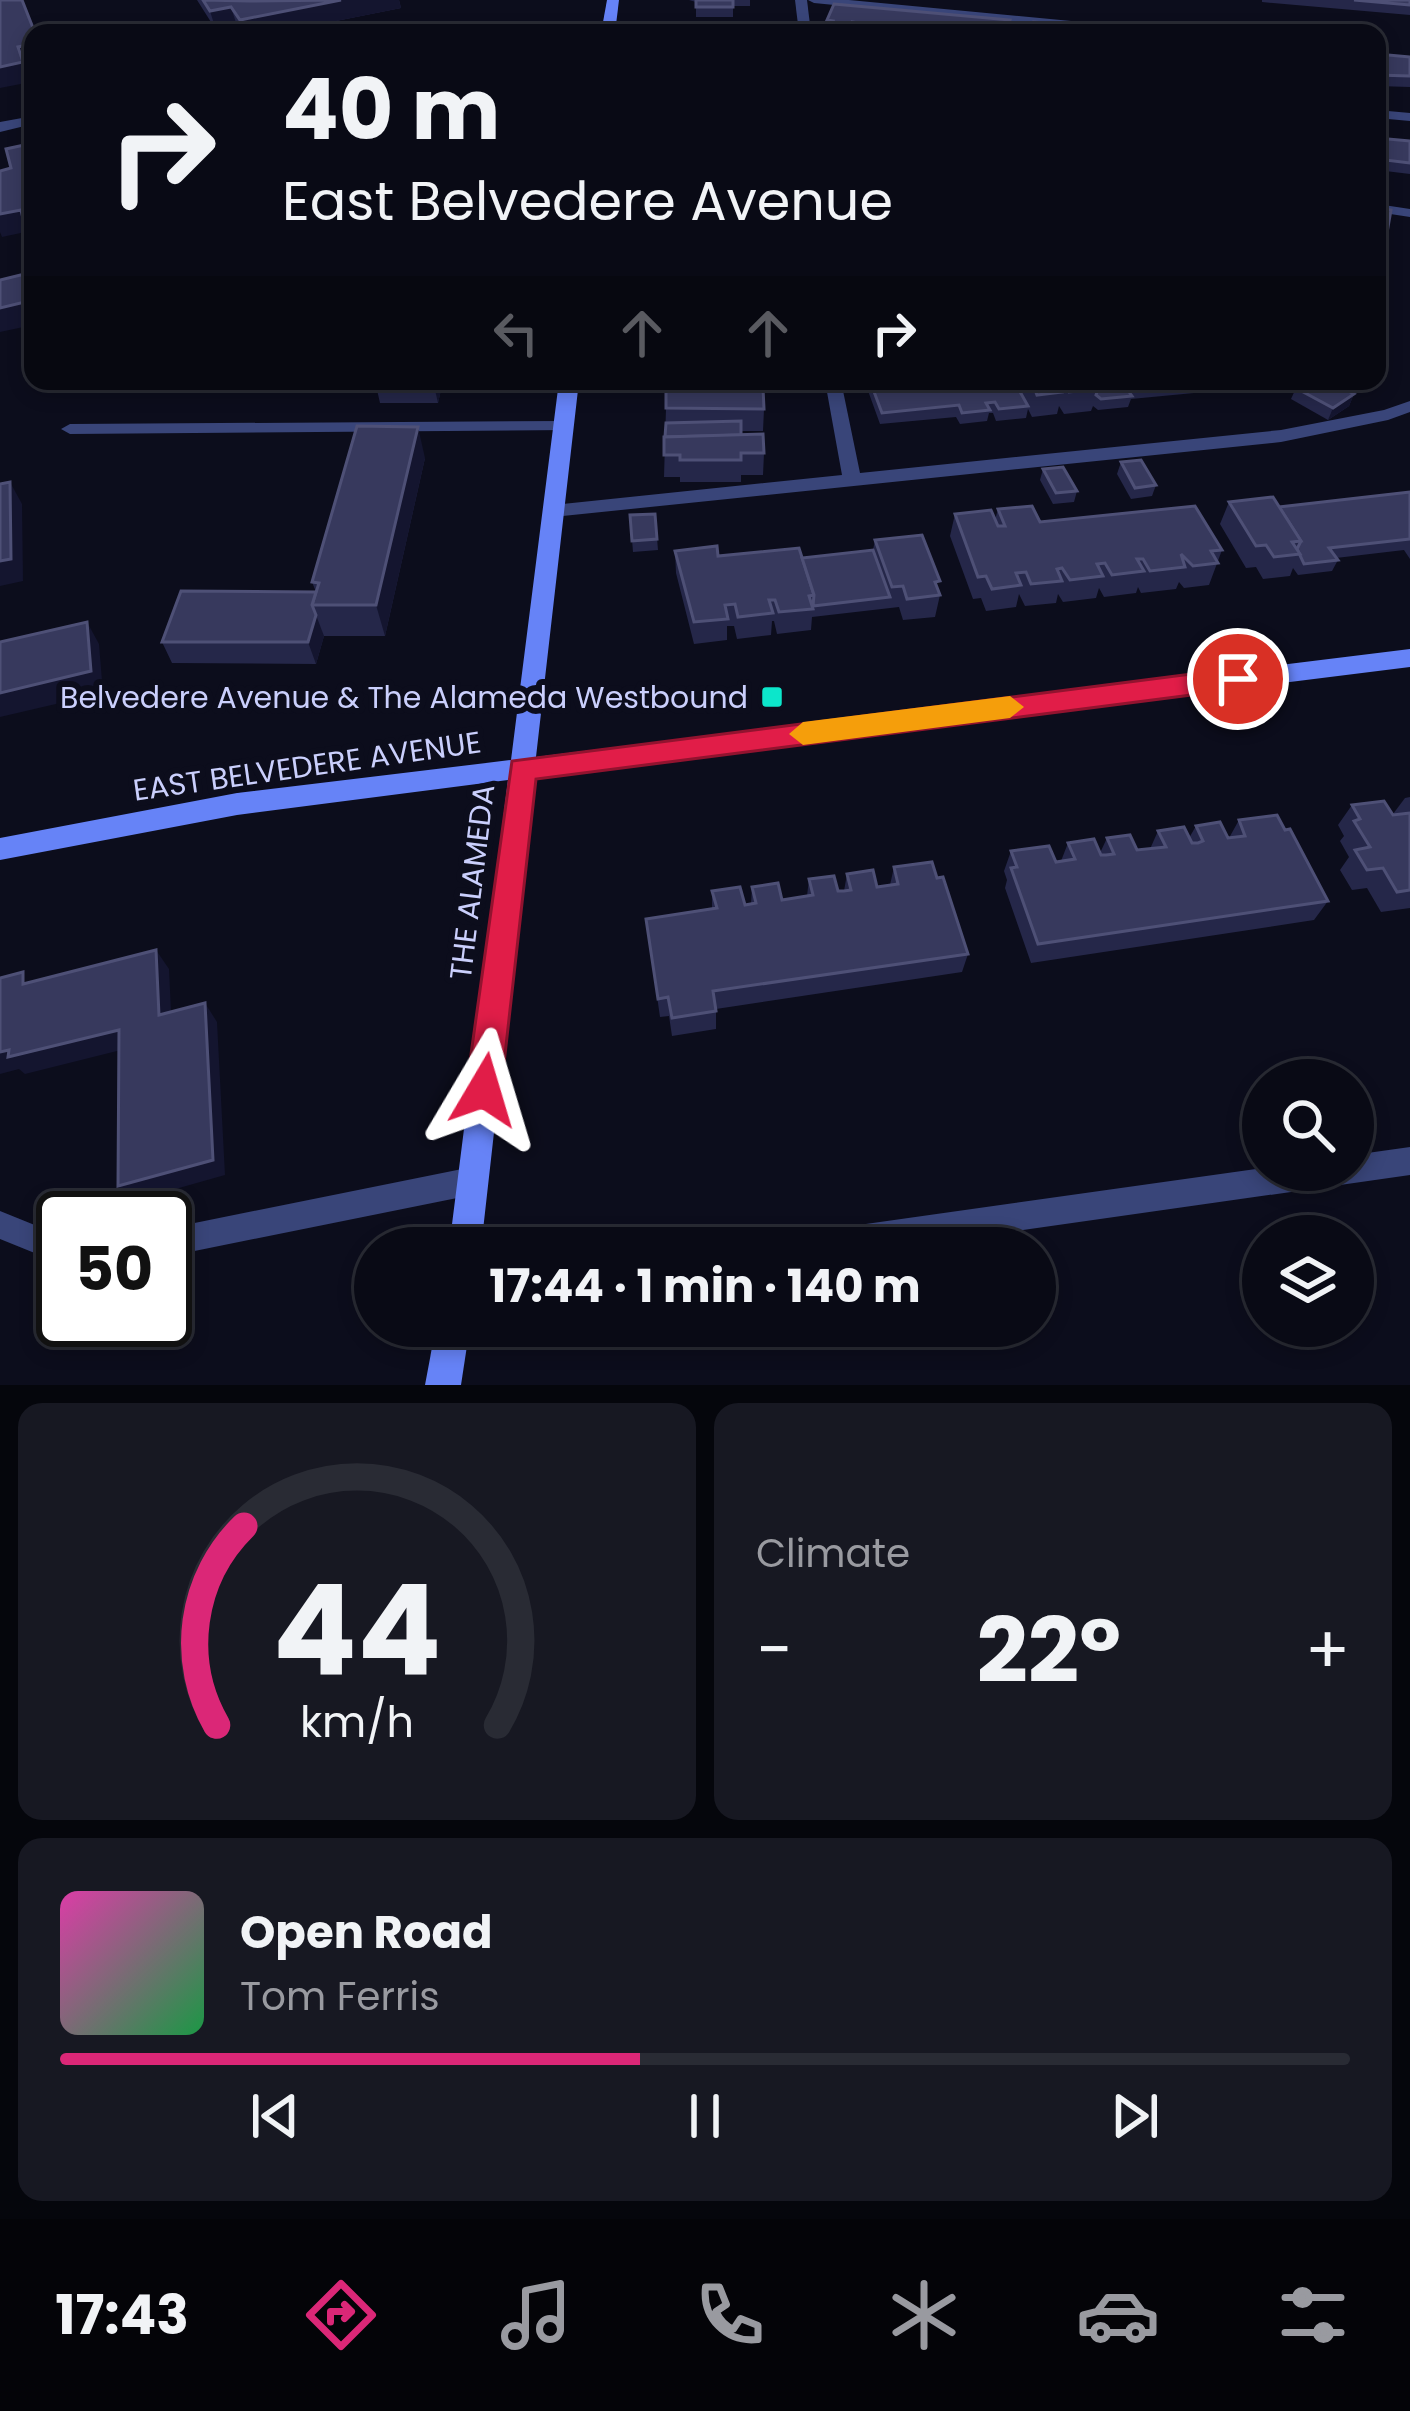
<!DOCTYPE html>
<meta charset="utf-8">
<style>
:root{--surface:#090a15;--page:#171822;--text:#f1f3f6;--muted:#999aa0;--line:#292b34;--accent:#db2777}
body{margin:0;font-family:Poppins,sans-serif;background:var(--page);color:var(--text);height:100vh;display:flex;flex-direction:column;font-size:45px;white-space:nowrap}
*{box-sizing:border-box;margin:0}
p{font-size:39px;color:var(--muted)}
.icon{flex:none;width:66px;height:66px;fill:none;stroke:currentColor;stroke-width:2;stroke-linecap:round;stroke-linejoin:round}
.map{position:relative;height:1385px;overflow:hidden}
.side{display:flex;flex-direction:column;gap:18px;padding:18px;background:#05060c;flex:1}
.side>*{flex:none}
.guide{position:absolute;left:24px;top:24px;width:1362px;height:366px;border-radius:24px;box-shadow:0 6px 18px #0003,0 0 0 3px var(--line);background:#090a15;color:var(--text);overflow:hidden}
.controls{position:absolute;left:1242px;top:1059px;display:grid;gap:24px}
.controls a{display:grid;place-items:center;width:132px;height:132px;border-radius:50%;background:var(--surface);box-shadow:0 6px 18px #0003,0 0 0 3px var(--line);font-size:60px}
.speed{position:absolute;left:36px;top:1191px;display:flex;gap:24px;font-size:60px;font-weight:700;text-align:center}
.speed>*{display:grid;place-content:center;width:156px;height:156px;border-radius:50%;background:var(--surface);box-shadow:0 6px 18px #0003,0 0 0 3px var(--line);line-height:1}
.speed .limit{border:6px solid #111;border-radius:18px;background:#fff;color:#111}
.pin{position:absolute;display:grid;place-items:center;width:102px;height:102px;color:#fff;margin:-51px;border:6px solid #fff;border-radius:50%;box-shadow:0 3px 12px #0007}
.me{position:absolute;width:132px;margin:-66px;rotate:7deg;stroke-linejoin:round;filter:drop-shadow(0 0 9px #0008)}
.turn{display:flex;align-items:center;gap:42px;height:252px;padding:0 60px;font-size:54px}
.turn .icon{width:156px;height:156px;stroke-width:2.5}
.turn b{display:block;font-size:84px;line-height:102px}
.lanes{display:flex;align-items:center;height:114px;padding:0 60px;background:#0003;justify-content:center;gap:60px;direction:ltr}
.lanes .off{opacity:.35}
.big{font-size:90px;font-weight:700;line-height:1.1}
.side .tile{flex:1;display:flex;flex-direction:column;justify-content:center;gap:18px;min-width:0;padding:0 42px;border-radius:24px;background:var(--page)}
.side .dial{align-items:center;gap:0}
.dial svg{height:312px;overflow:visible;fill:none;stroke:var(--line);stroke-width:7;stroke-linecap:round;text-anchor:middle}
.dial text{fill:var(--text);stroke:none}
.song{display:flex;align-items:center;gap:36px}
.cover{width:144px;height:144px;border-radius:18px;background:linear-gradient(135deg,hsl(320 70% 55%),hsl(140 70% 35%))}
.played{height:12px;border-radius:6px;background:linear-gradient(90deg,var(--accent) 45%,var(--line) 45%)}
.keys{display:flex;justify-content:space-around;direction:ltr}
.heat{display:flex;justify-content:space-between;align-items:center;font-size:66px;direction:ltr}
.side .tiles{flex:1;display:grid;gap:18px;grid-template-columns:1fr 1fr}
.tile:last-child{grid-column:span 2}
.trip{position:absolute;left:354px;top:1227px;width:702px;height:120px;border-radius:60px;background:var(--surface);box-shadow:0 6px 18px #0003,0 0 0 3px var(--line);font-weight:700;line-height:120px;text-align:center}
.tab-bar{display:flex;height:192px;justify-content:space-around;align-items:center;background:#040408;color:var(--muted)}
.tab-bar .icon{width:84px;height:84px}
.tab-bar .active{color:var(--accent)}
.tab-bar b{font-size:54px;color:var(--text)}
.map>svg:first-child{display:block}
</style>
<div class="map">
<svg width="1410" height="1385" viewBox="0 0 1410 1385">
<rect width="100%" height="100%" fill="#0c0d1c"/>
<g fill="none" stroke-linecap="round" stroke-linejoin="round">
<g fill="#394579" fill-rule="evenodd">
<polygon points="795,0 807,0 811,33 799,33"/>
<polygon points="808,0 849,0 1155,29 1161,33 1119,33 814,3"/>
<polygon points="1377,204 1410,209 1410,217 1377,212"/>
<polygon points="825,381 841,381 860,473 1281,430 1384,410 1410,401 1410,412 1388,420 1281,442 553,517 544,511 553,505 842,475"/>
<polygon points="563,421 569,422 569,430 70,434 61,429 70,424"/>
<polygon points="1410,1147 1410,1175 896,1248 781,1248 785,1238 795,1234 1263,1168 1353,1170 1353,1155"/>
<polygon points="472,1167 482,1171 486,1181 482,1191 472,1195 165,1257 165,1229"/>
<polygon points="0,1211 47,1230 63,1230 63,1258 47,1258 0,1239"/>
</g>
<g fill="#394579" fill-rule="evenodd">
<polygon points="489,29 585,29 592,33 482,33"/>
<polygon points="1377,110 1410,113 1410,121 1377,118"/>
<polygon points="33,116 33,124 0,132 0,122"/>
</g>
<g fill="#6683f7" fill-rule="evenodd">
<polygon points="607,0 619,0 615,33 601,33"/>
<polygon points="559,381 579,381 536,757 1410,649 1410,667 534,777 481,1248 449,1248 508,780 237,815 0,860 0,838 237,793 511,760"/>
<polygon points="436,1326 470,1326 461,1385 425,1385"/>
</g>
</g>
<g fill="#252749">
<polygon points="197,0 399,0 401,8 276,33 241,33 237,26 216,30"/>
<polygon points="689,0 750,0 750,6 733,6 733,17 696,17 696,2"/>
<polygon points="1262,0 1410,0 1410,15 1262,2"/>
<polygon points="827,20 1010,20 1007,33 830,33 831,31 826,30"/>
<polygon points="1377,54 1410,57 1410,87 1377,86"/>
<polygon points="1377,138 1410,141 1410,174 1377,170"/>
<polygon points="375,381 443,381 438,403 380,403"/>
<polygon points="868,381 1198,381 1198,382 1194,393 1131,399 1128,407 1098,410 1093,406 1091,411 1064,414 1059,406 1057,414 1032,417 1028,409 1026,418 996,421 993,413 989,413 987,421 960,424 956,417 880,424 867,388"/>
<polygon points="739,388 764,409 763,431 741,431 741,435 764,453 763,475 741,475 741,482 680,482 680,477 664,477 666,408"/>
<polygon points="1296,388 1354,394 1349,406 1328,420 1291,399"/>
<polygon points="425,458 385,636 324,636 316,664 172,663 162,642 316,592 312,582"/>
<polygon points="1121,462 1156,485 1152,496 1131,499 1117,474"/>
<polygon points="1043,469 1077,491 1074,502 1053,504 1040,480"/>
<polygon points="1410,492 1410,559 1404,550 1336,558 1338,560 1332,571 1298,575 1293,568 1290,576 1263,579 1256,567 1246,568 1220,524 1229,502 1279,507"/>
<polygon points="998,509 1040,522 1222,550 1209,585 1184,588 1179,582 1176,589 1141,593 1138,587 1136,593 1104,597 1099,588 1096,598 1063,602 1058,594 1056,603 1025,606 1019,594 1016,607 986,611 981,598 973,599 950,536 955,514 995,520"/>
<polygon points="655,514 658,550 633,552 630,515"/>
<polygon points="875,540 938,590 940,595 935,617 903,620 899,607 812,617 811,630 777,634 774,621 772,621 771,635 737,639 734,626 727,626 727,640 694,644 676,573 675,551 718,556 802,558 873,550"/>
<polygon points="1410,797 1410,908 1381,912 1367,888 1352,890 1340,870 1349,857 1340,841 1344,836 1338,825 1352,805 1393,814 1405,798"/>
<polygon points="1239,820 1328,901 1314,920 1031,963 1005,888 1007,880 1004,871 1011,851 1056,862 1061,861 1068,843 1100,853 1107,838 1137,850 1150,849 1158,831 1189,838 1196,826 1229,838"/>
<polygon points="894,867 937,878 968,954 962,972 716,1009 716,1029 672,1036 669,1016 660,1017 646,919 712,909 712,891 745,905 751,904 752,887 782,900 807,896 809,879 838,891 844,891 847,874 877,887 890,885"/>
</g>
<g fill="#14152f">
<polygon points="341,0 399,0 401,8 276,33 243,33 240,20"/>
<polygon points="231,7 237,26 216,30 210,11"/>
<polygon points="33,44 33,66 26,67 31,82 0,88 0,67 18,47"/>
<polygon points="21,210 30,231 2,237 0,232 0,214"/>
<polygon points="33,300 33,325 0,332 0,308"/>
<polygon points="433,381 443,381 438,403"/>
<polygon points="1354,394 1349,406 1328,420 1333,408"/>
<polygon points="418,427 425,458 385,636 376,605"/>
<polygon points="10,482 22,504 23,581 0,586 0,561"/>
<polygon points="316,615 324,636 316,664 308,642"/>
<polygon points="87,622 99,644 103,693 0,717 0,693"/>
<polygon points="156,950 169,969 172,1033 159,1015"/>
<polygon points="205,1003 217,1022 225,1175 133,1201 118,1186"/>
<polygon points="119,1030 133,1047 25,1074 19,1069 0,1074 0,1052"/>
</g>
<g fill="#37395d" stroke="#4e5076" stroke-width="3">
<polygon points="0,0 22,0 35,33 33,33 33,44 18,47 23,62 0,67"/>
<polygon points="203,0 249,1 341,0 240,20 231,7 210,11"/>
<rect x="696" y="0" width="37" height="7"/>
<polygon points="1354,0 1410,0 1410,5"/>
<polygon points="834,4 1010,20 1005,33 949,33 926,29 925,33 918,33 852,22 850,27 831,25 833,21 827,20"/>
<polygon points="1034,22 1151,33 1035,33"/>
<polygon points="1377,54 1410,57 1410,76 1377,75"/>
<polygon points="1377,138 1410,141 1410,163 1377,159"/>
<polygon points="33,143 33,253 31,254 21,210 0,214 0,171 11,168 6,149"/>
<polygon points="1377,208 1391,210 1380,273 1377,272"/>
<polygon points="33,272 33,300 0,308 0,280"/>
<polygon points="667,381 739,381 739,388 682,387 667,391"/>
<polygon points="870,381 1014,381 1028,406 999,409 995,402 986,403 990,410 962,413 959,405 882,413"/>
<polygon points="1023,381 1093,381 1098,389 1069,392 1065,384 1059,385 1062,392 1037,395 1034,387 1027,388"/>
<polygon points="1093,381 1198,381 1198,382 1127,389 1132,396 1101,399 1096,395 1098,389"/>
<polygon points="1306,381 1329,381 1354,394 1333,408 1296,388"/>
<polygon points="682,387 763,388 764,409 666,408 666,391"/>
<polygon points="741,421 741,435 665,437 666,423"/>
<polygon points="357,426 418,427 376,605 312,605 319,583 312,582"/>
<polygon points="763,434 764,453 741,453 741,460 680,460 680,455 664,455 664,437"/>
<polygon points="1141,460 1156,485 1135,488 1121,462"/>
<polygon points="1063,467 1077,491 1056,493 1043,469"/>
<polygon points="10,482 11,559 0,561 0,484"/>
<polygon points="1410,492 1410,539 1329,548 1338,560 1304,564 1297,549 1301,541 1279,507"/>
<polygon points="1273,497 1301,541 1292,542 1300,554 1274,557 1266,545 1256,546 1229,502"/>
<polygon points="1032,506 1040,522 1195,506 1222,550 1211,551 1218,563 1193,566 1181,554 1185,567 1150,571 1143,559 1137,559 1144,571 1112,575 1105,563 1097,564 1103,576 1070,580 1062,568 1057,569 1062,581 1031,584 1026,572 1016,573 1021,585 992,589 986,576 978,577 955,514 991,510 998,526 1005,526 998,509"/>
<polygon points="655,514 657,539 632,541 630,515"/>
<polygon points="922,535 940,581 935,582 940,595 907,599 903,586 892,587 875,540"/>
<polygon points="717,546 718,556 799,548 814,595 809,596 813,609 779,612 775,600 769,600 773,613 738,617 735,604 725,605 728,619 694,622 675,551"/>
<polygon points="873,550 890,597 813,606 814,595 802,558"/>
<polygon points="181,591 316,592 312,605 316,615 308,642 162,642"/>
<polygon points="87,622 91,671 0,693 0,642"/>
<polygon points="1384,801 1393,815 1410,813 1410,890 1397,892 1383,868 1367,870 1355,850 1370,847 1354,821 1360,819 1352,805"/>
<polygon points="1277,815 1285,830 1290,829 1328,901 1038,944 1011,868 1017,867 1011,851 1049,846 1056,862 1075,859 1068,843 1094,839 1101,855 1106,855 1114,854 1107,838 1130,835 1137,850 1166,847 1158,831 1184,827 1192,843 1198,843 1203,841 1196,826 1220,822 1228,838 1245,836 1239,820"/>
<polygon points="932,862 937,878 943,877 968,954 713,991 716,1011 672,1018 668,997 658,999 646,919 717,908 712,891 740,887 745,905 756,903 752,887 778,883 782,900 813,895 809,879 834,876 838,891 844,891 851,890 847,874 873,870 877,887 898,884 894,867"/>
<polygon points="156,950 159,1015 205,1003 213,1160 118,1186 119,1030 8,1057 9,1050 0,1052 0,978 23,972 23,984"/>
</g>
<polygon fill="#e11d48" stroke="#92132f" stroke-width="3" points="1238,668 1252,679 1238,689 536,779 501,1090 496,1102 484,1107 471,1102 466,1090 512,761"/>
<polygon fill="#f59e0b" points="1010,696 1024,707 1010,718 803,745 789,734 803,722"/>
<rect fill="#0ce6cb" stroke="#0c0d1c" stroke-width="4.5" x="760" y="685" width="24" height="24" rx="6"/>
<g text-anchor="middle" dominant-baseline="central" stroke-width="12" stroke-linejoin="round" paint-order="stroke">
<g font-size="30" fill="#cacffc" stroke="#0c0d1c" text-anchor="end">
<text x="748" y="697">Belvedere Avenue &amp; The Alameda Westbound</text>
</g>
<g font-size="30" fill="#cacffc" stroke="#0c0d1c">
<text transform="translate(307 766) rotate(-8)">EAST BELVEDERE AVENUE</text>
<text transform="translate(472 882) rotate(-83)">THE ALAMEDA</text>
</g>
</g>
</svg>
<div class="controls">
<a><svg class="icon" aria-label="search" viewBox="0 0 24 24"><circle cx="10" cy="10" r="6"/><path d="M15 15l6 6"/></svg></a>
<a><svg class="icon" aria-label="layers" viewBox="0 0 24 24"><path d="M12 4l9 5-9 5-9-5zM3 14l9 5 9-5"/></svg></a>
</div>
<div class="speed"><div class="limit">50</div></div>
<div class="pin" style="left:1238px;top:679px;background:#d93025"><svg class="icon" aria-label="arrive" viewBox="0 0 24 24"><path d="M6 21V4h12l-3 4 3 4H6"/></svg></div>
<svg class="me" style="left:484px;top:1090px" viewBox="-20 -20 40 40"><path d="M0-17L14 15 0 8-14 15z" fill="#e11d48" stroke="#fff" stroke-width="4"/></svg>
<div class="trip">17:44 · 1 min · 140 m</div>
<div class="guide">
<div class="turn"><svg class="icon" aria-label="right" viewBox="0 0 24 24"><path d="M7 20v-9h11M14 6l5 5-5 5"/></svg><div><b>40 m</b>East Belvedere Avenue</div></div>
<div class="lanes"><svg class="icon off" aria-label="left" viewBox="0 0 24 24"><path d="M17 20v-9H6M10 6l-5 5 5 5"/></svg><svg class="icon off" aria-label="ahead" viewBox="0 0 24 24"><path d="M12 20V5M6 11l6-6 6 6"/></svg><svg class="icon off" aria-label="ahead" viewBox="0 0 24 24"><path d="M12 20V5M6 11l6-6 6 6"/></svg><svg class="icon" aria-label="right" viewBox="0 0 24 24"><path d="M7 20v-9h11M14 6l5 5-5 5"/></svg></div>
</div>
</div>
<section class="side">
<div class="tiles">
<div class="tile dial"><svg viewBox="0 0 100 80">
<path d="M14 69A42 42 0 1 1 86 69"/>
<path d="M14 69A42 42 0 0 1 21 18" stroke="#db2777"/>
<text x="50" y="56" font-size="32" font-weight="700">44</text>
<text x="50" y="72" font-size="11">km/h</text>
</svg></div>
<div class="tile"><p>Climate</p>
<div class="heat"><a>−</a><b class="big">22°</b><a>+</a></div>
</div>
<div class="tile">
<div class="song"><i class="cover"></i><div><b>Open Road</b><p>Tom Ferris</p></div></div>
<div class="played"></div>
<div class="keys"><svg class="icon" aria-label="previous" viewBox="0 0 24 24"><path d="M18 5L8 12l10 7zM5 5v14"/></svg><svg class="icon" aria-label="pause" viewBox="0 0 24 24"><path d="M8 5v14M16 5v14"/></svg><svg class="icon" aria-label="next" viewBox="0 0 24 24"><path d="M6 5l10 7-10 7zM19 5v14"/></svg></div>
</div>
</div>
</section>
<nav class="tab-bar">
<b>17:43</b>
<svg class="icon active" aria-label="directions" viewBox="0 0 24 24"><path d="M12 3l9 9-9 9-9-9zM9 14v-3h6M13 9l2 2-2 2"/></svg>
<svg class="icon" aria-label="music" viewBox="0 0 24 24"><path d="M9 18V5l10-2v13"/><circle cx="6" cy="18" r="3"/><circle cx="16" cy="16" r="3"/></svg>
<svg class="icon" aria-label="phone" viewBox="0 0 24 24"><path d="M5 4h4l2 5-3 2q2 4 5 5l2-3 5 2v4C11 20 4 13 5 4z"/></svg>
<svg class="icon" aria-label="climate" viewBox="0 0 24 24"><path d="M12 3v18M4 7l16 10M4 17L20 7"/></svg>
<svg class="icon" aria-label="car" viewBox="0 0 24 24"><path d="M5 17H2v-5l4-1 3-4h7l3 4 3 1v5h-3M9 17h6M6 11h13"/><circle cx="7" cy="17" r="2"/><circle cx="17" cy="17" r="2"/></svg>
<svg class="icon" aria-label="filters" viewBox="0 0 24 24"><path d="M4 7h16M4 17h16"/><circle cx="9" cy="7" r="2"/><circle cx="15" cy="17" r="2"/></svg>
</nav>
